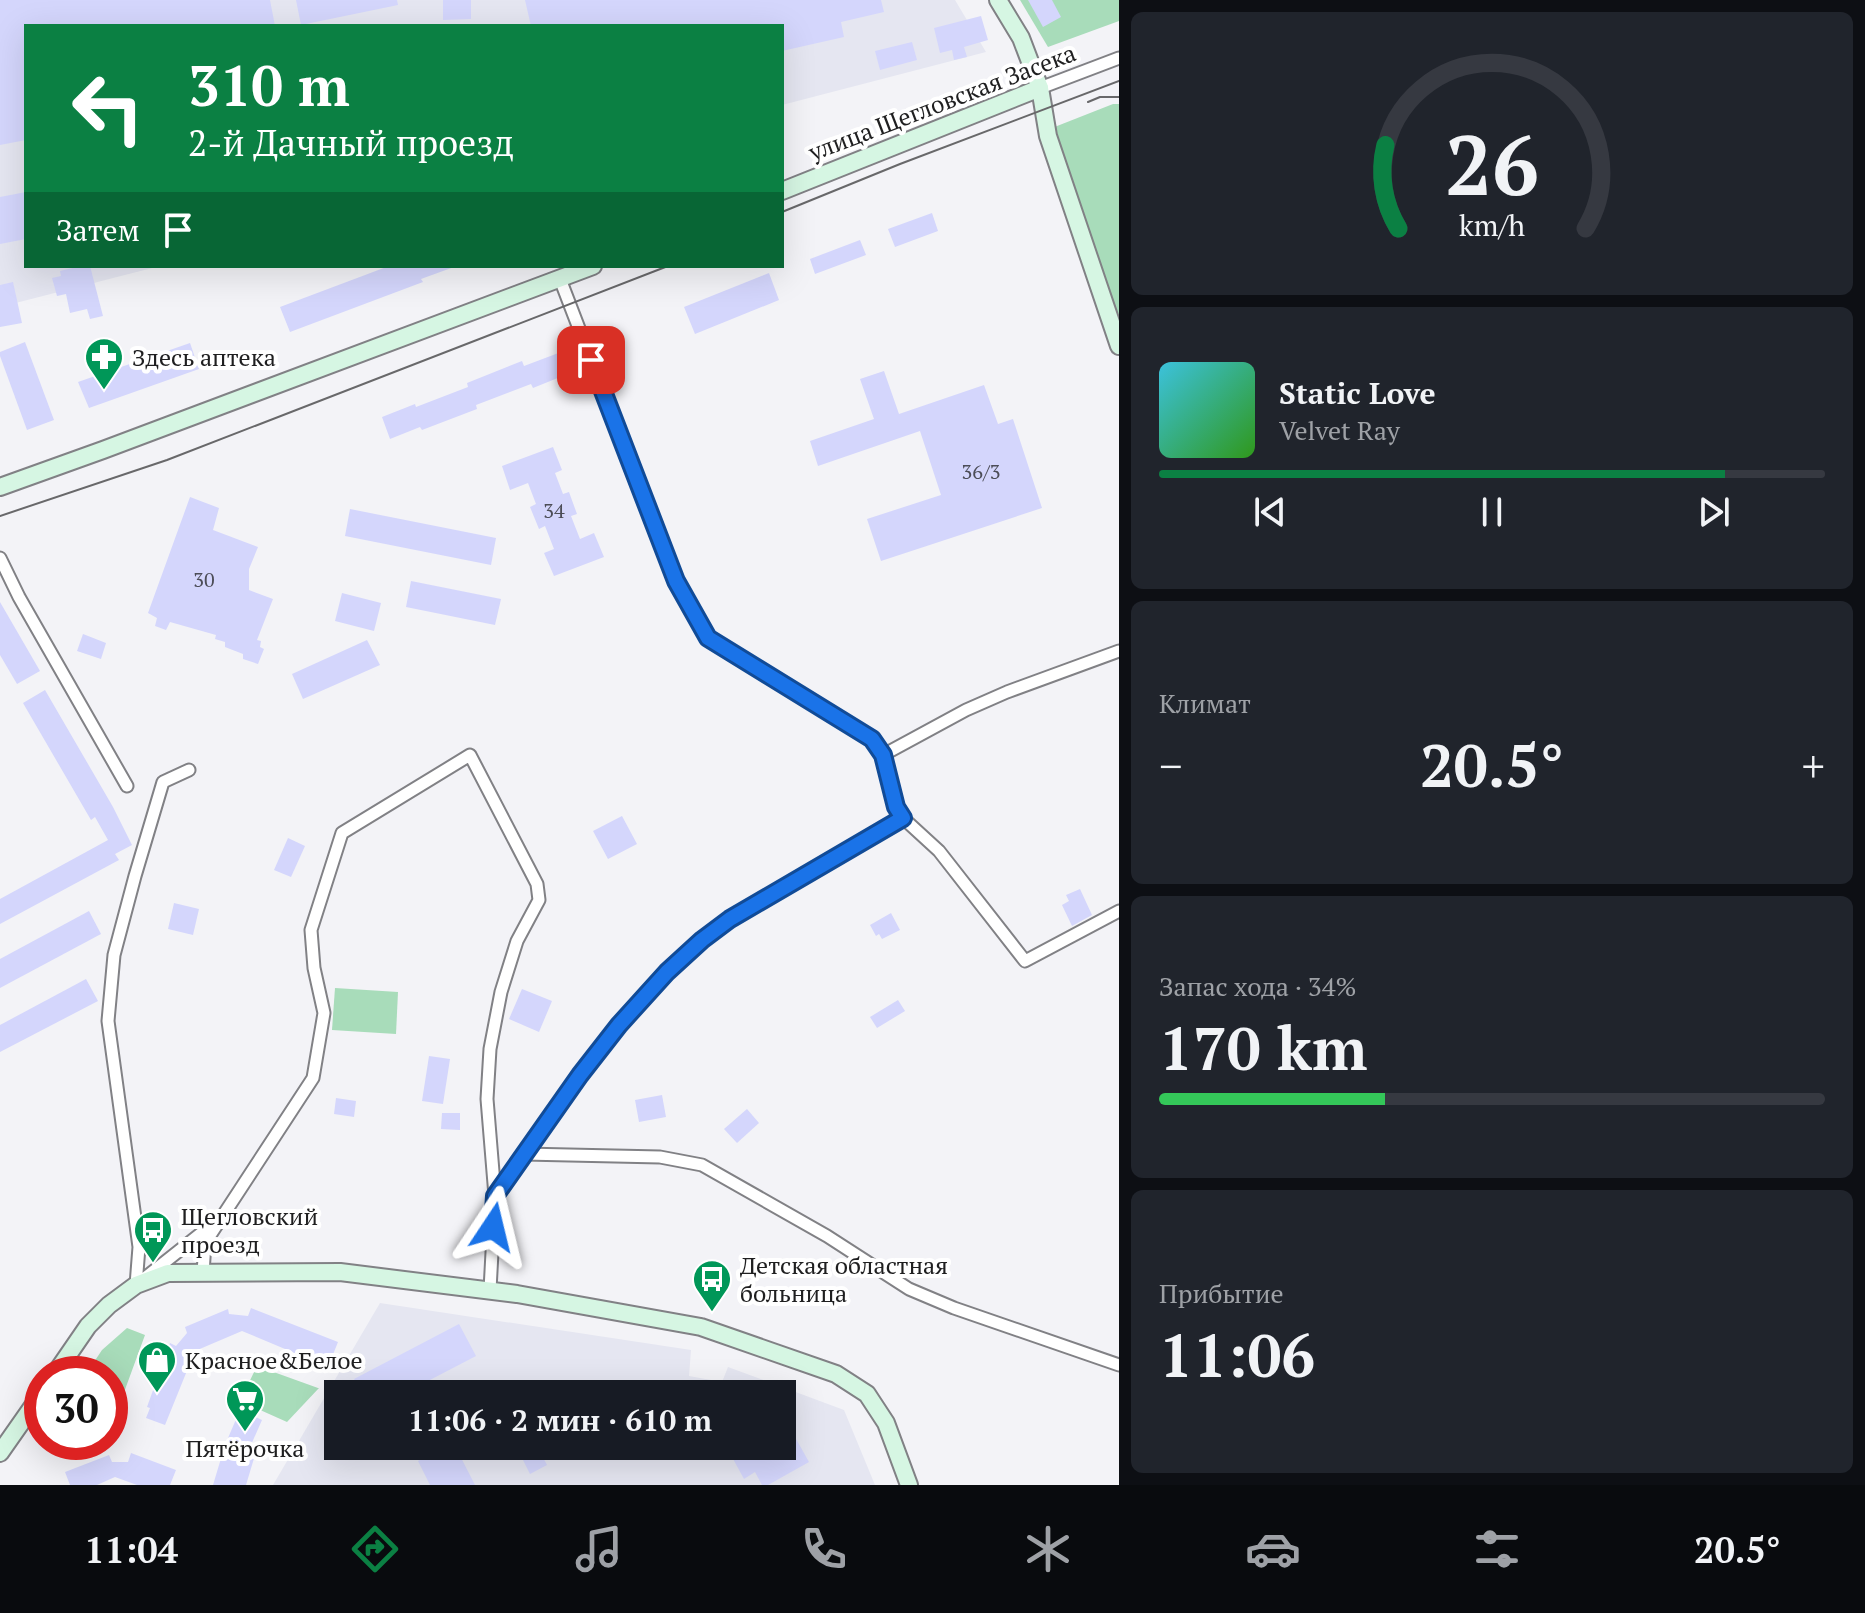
<!DOCTYPE html>
<html lang="ru">
<meta charset="utf-8">
<style>
:root{--surface:#171b24;--page:#20242c;--text:#f1f3f6;--muted:#9ea1a6;--line:#363941;--accent:#0b8043}
body{margin:0;font-family:"PT Serif",serif;background:var(--page);color:var(--text);height:100vh;display:flex;flex-direction:column;font-size:30px;white-space:nowrap}
*{box-sizing:border-box;margin:0}
p{font-size:26px;color:var(--muted)}
.icon{flex:none;width:44px;height:44px;fill:none;stroke:currentColor;stroke-width:2;stroke-linecap:round;stroke-linejoin:round}
.map{position:relative;flex:1;overflow:hidden}
.drawer{display:flex;flex-direction:column;gap:12px;padding:12px;background:#0d0f14;width:746px}
.drawer>*{flex:none}
.hud{position:absolute;left:24px;top:24px;width:760px;height:244px;border-radius:0px;box-shadow:0 8px 32px #0002;background:#0b8043;color:#fff;overflow:hidden}
.speed{position:absolute;left:24px;top:1356px;display:flex;gap:16px;font-size:40px;font-weight:700;text-align:center}
.speed>*{display:grid;place-content:center;width:104px;height:104px;border-radius:50%;background:var(--surface);box-shadow:0 8px 32px #0002;line-height:1}
.speed .limit{border:12px solid #d22;background:#fff;color:#111}
.pin{position:absolute;display:grid;place-items:center;width:68px;height:68px;color:#fff;margin:-34px;border-radius:16px;box-shadow:0 4px 12px #0006}
.me{position:absolute;width:88px;margin:-44px;rotate:10deg;stroke-linejoin:round;filter:drop-shadow(0 0 6px #0008)}
.turn{display:flex;align-items:center;gap:28px;height:168px;padding:0 32px;font-size:36px}
.turn .icon{width:104px;height:104px;stroke-width:2.5}
.turn b{display:block;font-size:56px;line-height:68px}
.then{display:flex;align-items:center;height:76px;padding:0 32px;background:#0003;gap:16px;font-size:30px}
.big{font-size:60px;font-weight:700;line-height:1.1}
.drawer .tile{flex:1;display:flex;flex-direction:column;justify-content:center;gap:12px;min-width:0;padding:0 28px;border-radius:12px;background:var(--page)}
.drawer .dial{align-items:center;gap:0}
.dial svg{height:208px;overflow:visible;fill:none;stroke:var(--line);stroke-width:7;stroke-linecap:round;text-anchor:middle}
.dial text{fill:var(--text);stroke:none}
.song{display:flex;align-items:center;gap:24px}
.cover{width:96px;height:96px;border-radius:12px;background:linear-gradient(135deg,hsl(190 70% 55%),hsl(110 70% 35%))}
.played{height:8px;border-radius:4px;background:linear-gradient(90deg,var(--accent) 85%,var(--line) 85%)}
.keys{display:flex;justify-content:space-around;direction:ltr}
.heat{display:flex;justify-content:space-between;align-items:center;font-size:44px;direction:ltr}
.charge{height:12px;border-radius:6px;background:linear-gradient(90deg,#34c759 34%,var(--line) 0)}
.trip{position:absolute;left:324px;top:1380px;width:472px;height:80px;border-radius:0px;background:var(--surface);box-shadow:0 8px 32px #0002;font-weight:700;line-height:80px;text-align:center}
.tab-bar{display:flex;height:128px;justify-content:space-around;align-items:center;background:#090b0e;color:var(--muted)}
.tab-bar .icon{width:56px;height:56px}
.tab-bar .active{color:var(--accent)}
.tab-bar b{font-size:36px;color:var(--text)}
main{display:flex;flex:1;min-height:0}
.map>svg:first-child{display:block}
</style>
<main>
<div class="map">
<svg width="1119" height="1485" viewBox="0 0 1119 1485">
<rect width="100%" height="100%" fill="#f3f3f7"/>
<g fill="#e5e6f1" fill-rule="evenodd">
<polygon points="0,0 955,0 986,52 782,105 782,26 26,26 26,266 160,266 0,307"/>
<path d="M380,1303L691,1350L689,1376L722,1382L728,1367L844,1410L875,1485H273ZM338,1394H782V1446H338Z"/>
</g>
<g fill="#a8dcba">
<polygon points="1020,0 1119,0 1119,21 1048,47"/>
<polygon points="1113,104 1119,104 1119,321 1052,128"/>
<polygon points="335,988 398,992 396,1034 332,1030"/>
<polygon points="127,1328 145,1335 112,1425 110,1424 110,1374 86,1374 102,1350"/>
<polygon points="257,1366 318,1388 319,1388 287,1422 240,1401"/>
</g>
<g fill="#d4d6fc">
<polygon points="0,0 270,0 275,26 26,26 26,140 0,145"/>
<polygon points="296,0 397,0 398,5 301,25"/>
<polygon points="443,0 471,0 471,19 443,20"/>
<polygon points="525,0 881,0 884,12 841,22 844,37 782,51 782,26 531,26"/>
<polygon points="1028,0 1052,0 1061,17 1043,27"/>
<polygon points="981,16 988,40 964,47 967,57 954,60 952,50 940,53 934,28"/>
<polygon points="912,42 917,60 880,70 875,51"/>
<polygon points="26,192 26,239 0,244 0,197"/>
<polygon points="932,213 938,231 895,247 888,229"/>
<polygon points="860,240 866,255 815,274 810,259"/>
<polygon points="81,266 90,266 103,316 90,319 87,309 70,313 66,294 57,296 52,278 61,276 60,271"/>
<polygon points="389,266 454,267 421,279 423,282 290,332 280,307"/>
<polygon points="769,273 779,300 695,334 684,307"/>
<polygon points="13,282 22,323 0,327 0,285"/>
<polygon points="25,342 54,420 27,430 0,356 0,352"/>
<polygon points="190,343 199,369 89,408 78,382"/>
<polygon points="577,346 585,367 533,388 531,384 476,405 477,409 422,430 420,427 390,439 382,417 415,404 416,407 468,387 467,383 522,361 524,366"/>
<polygon points="884,371 899,414 984,385 998,424 1013,419 1042,508 881,561 867,519 941,495 920,431 818,466 810,441 874,419 860,379"/>
<polygon points="553,447 562,470 555,473 563,494 569,492 577,514 571,516 580,539 594,533 604,557 554,576 544,553 554,549 545,526 539,529 530,507 536,504 528,483 510,490 502,466"/>
<polygon points="190,497 219,508 213,530 258,547 249,569 249,590 273,599 257,640 261,641 260,647 264,649 258,664 243,659 243,654 225,647 225,642 215,639 216,635 170,622 166,630 155,626 157,618 148,613"/>
<polygon points="350,509 496,538 491,565 345,536"/>
<polygon points="411,581 501,599 495,625 406,607"/>
<polygon points="342,593 381,603 374,631 335,621"/>
<polygon points="0,602 40,671 17,684 0,655"/>
<polygon points="83,634 106,643 101,659 77,651"/>
<polygon points="367,640 380,665 303,699 292,674"/>
<polygon points="45,690 113,807 132,845 115,854 119,860 0,924 0,899 108,840 95,817 91,820 23,703"/>
<polygon points="622,816 637,844 608,859 593,831"/>
<polygon points="288,838 305,846 291,877 274,870"/>
<polygon points="1080,889 1092,915 1072,926 1062,905 1069,901 1066,895"/>
<polygon points="174,903 199,909 193,935 168,929"/>
<polygon points="89,911 101,934 0,988 0,959"/>
<polygon points="891,913 900,930 882,939 879,934 876,936 870,925"/>
<polygon points="86,979 98,1001 0,1052 0,1025"/>
<polygon points="522,989 552,1001 539,1032 509,1019"/>
<polygon points="898,1000 905,1011 877,1028 870,1017"/>
<polygon points="429,1056 450,1059 443,1104 422,1101"/>
<polygon points="662,1095 666,1117 639,1122 635,1100"/>
<polygon points="336,1098 356,1101 354,1117 334,1114"/>
<polygon points="747,1109 759,1123 737,1143 724,1129"/>
<polygon points="442,1113 460,1113 460,1130 441,1129"/>
<polygon points="251,1308 338,1342 328,1367 242,1331 195,1351 165,1425 146,1418 150,1408 147,1407 170,1343 176,1346 187,1333 185,1327 228,1309 229,1314 248,1316"/>
<polygon points="459,1324 476,1356 403,1394 362,1394 354,1379"/>
<polygon points="240,1410 262,1420 247,1454 255,1455 246,1485 213,1485 225,1445"/>
<polygon points="782,1414 809,1462 768,1485 762,1485 755,1472 744,1479 726,1446 782,1446"/>
<polygon points="447,1446 455,1446 475,1485 430,1485 418,1461"/>
<polygon points="525,1446 537,1446 547,1465 530,1474 518,1450"/>
<polygon points="131,1453 176,1470 170,1485 137,1485 115,1477 97,1485 70,1485 65,1472 109,1455 112,1462 128,1462"/>
</g>
<g fill="none" stroke-linecap="round" stroke-linejoin="round">
<g stroke="#818185" stroke-width="15">
<g id="street">
<polyline points="1040,88 1119,58"/>
<polyline points="560,279 676,581 708,638 872,739 883,755 896,807 903,818 939,851 1025,961 1119,911"/>
<polyline points="0,558 19,597 127,786"/>
<polyline points="883,755 966,710 1007,692 1119,651"/>
<polyline points="189,770 163,782 135,876 114,955 108,1021 139,1247 136,1285 214,1223"/>
<polyline points="524,1154 660,1157 702,1165 827,1236 909,1289 954,1308 1119,1365"/>
<path d="M495,1196C558,1107 617,1012 701,941C725,920 755,905 782,889C823,865 863,841 903,818"/>
<polyline points="203,1273 205,1243 313,1078 324,1013 314,968 311,930 342,833 470,755 537,884 539,900 517,941 501,992 490,1049 487,1099 495,1196 490,1290"/>
</g>
</g>
<g stroke="#818185" stroke-width="20">
<g id="secondary">
<polyline points="998,0 1021,38 1040,88 1048,136 1119,346"/>
<polyline points="782,191 1040,88"/>
<polyline points="0,487 103,450 593,266"/>
<polyline points="55,1374 88,1326 109,1305 136,1285 168,1273 340,1272 517,1294 701,1327 836,1374 867,1394 886,1423 909,1485"/>
<polyline points="0,1453 42,1393"/>
</g>
</g>
<use href="#street" stroke="#fff" stroke-width="11"/>
<use href="#secondary" stroke="#d6f6e3" stroke-width="16"/>
<g stroke="#68686a" stroke-width="2">
<polyline points="1088,102 1100,97 1119,97"/>
<polyline points="782,212 900,164 1119,81"/>
<polyline points="0,516 167,460 668,266"/>
</g>
</g>
<g fill="none" stroke-linecap="round" stroke-linejoin="round">
<g stroke="#114b97" stroke-width="20">
<polyline id="route" points="493,1227 495,1196 580,1075 619,1025 667,972 702,940 730,919 903,818 896,807 883,755 872,739 708,638 676,581 591,360"/>
</g>
<use href="#route" stroke="#1a73e8" stroke-width="14"/>
</g>
<defs>
<g id="pharmacy-pin" transform="scale(2)"><path d="M0 17L-7.5 6A9.5 9.5 0 1 1 7.5 6Z" fill="#009758" stroke="#fff"/><path d="M-2-6h4v4h4v4h-4v4h-4v-4h-4v-4h4Z" fill="#fff"/></g>
<g id="bus-pin" transform="scale(2)"><path d="M0 17L-7.5 6A9.5 9.5 0 1 1 7.5 6Z" fill="#009758" stroke="#fff"/><path d="M-5-6H5V4H4V6H2V4H-2V6H-4V4H-5ZM-3.5-4V0h7V-4ZM-3.5 1.2v1.5H-2V1.2ZM2 1.2v1.5H3.5V1.2Z" fill="#fff"/></g>
<g id="shop-pin" transform="scale(2)"><path d="M0 17L-7.5 6A9.5 9.5 0 1 1 7.5 6Z" fill="#009758" stroke="#fff"/><path d="M-5-2.5h2.3a2.7 3.5 0 0 1 5.4 0H5L5.5 6h-11ZM-1.5-2.5h3a1.5 2.3 0 0 0-3 0Z" fill="#fff"/></g>
<g id="supermarket-pin" transform="scale(2)"><path d="M0 17L-7.5 6A9.5 9.5 0 1 1 7.5 6Z" fill="#009758" stroke="#fff"/><path d="M-6-5.5h2.5l.6 2H6L4.5 2H-2.5L-4.4-4H-6ZM-1.5 3.2a1.3 1.3 0 1 0 .1 0ZM3 3.2a1.3 1.3 0 1 0 .1 0Z" fill="#fff"/></g>
</defs>
<g fill-rule="evenodd">
<use href="#pharmacy-pin" x="104" y="357"/>
<use href="#bus-pin" x="153" y="1230"/>
<use href="#bus-pin" x="712" y="1279"/>
<use href="#shop-pin" x="157" y="1360"/>
<use href="#supermarket-pin" x="245" y="1399"/>
</g>
<g text-anchor="middle" dominant-baseline="central" stroke-width="8" stroke-linejoin="round" paint-order="stroke">
<g font-size="20" fill="#4c4d57">
<text x="981" y="471">36/3</text>
<text x="554" y="510">34</text>
<text x="204" y="579">30</text>
</g>
<g font-size="24" fill="#1f1f20" stroke="#fff">
<text transform="translate(942 102) rotate(-21)">улица Щегловская Засека</text>
</g>
<g font-size="24" fill="#1f1f20" stroke="#fff" text-anchor="start">
<text x="132" y="357">Здесь аптека</text>
<text x="181" y="1216">Щегловский<tspan x="181" dy="28">проезд</tspan></text>
<text x="740" y="1265">Детская областная<tspan x="740" dy="28">больница</tspan></text>
<text x="185" y="1360">Красное&amp;Белое</text>
<text x="245" y="1448" text-anchor="middle">Пятёрочка</text>
</g>
</g>
</svg>
<div class="speed"><div class="limit">30</div></div>
<div class="pin" style="left:591px;top:360px;background:#d93025"><svg class="icon" aria-label="arrive" viewBox="0 0 24 24"><path d="M6 21V4h12l-3 4 3 4H6"/></svg></div>
<svg class="me" style="left:493px;top:1227px" viewBox="-20 -20 40 40"><path d="M0-17L14 15 0 8-14 15z" fill="#1a73e8" stroke="#fff" stroke-width="4"/></svg>
<div class="trip">11:06 · 2 мин · 610 m</div>
<div class="hud">
<div class="turn"><svg class="icon" aria-label="left" viewBox="0 0 24 24"><path d="M17 20v-9H6M10 6l-5 5 5 5"/></svg><div><b>310 m</b>2-й Дачный проезд</div></div>
<div class="then">Затем<svg class="icon" aria-label="arrive" viewBox="0 0 24 24"><path d="M6 21V4h12l-3 4 3 4H6"/></svg></div>
</div>
</div>
<section class="drawer">
<div class="tile dial"><svg viewBox="0 0 100 80">
<path d="M14 69A42 42 0 1 1 86 69"/>
<path d="M14 69A42 42 0 0 1 9 37" stroke="#0b8043"/>
<text x="50" y="56" font-size="32" font-weight="700">26</text>
<text x="50" y="72" font-size="11">km/h</text>
</svg></div>
<div class="tile">
<div class="song"><i class="cover"></i><div><b>Static Love</b><p>Velvet Ray</p></div></div>
<div class="played"></div>
<div class="keys"><svg class="icon" aria-label="previous" viewBox="0 0 24 24"><path d="M18 5L8 12l10 7zM5 5v14"/></svg><svg class="icon" aria-label="pause" viewBox="0 0 24 24"><path d="M8 5v14M16 5v14"/></svg><svg class="icon" aria-label="next" viewBox="0 0 24 24"><path d="M6 5l10 7-10 7zM19 5v14"/></svg></div>
</div>
<div class="tile"><p>Климат</p>
<div class="heat"><a>−</a><b class="big">20.5°</b><a>+</a></div>
</div>
<div class="tile"><p>Запас хода · 34%</p><b class="big">170 km</b><div class="charge"></div></div>
<div class="tile"><p>Прибытие</p><b class="big">11:06</b></div>
</section>
</main>
<nav class="tab-bar">
<b>11:04</b>
<svg class="icon active" aria-label="directions" viewBox="0 0 24 24"><path d="M12 3l9 9-9 9-9-9zM9 14v-3h6M13 9l2 2-2 2"/></svg>
<svg class="icon" aria-label="music" viewBox="0 0 24 24"><path d="M9 18V5l10-2v13"/><circle cx="6" cy="18" r="3"/><circle cx="16" cy="16" r="3"/></svg>
<svg class="icon" aria-label="phone" viewBox="0 0 24 24"><path d="M5 4h4l2 5-3 2q2 4 5 5l2-3 5 2v4C11 20 4 13 5 4z"/></svg>
<svg class="icon" aria-label="climate" viewBox="0 0 24 24"><path d="M12 3v18M4 7l16 10M4 17L20 7"/></svg>
<svg class="icon" aria-label="car" viewBox="0 0 24 24"><path d="M5 17H2v-5l4-1 3-4h7l3 4 3 1v5h-3M9 17h6M6 11h13"/><circle cx="7" cy="17" r="2"/><circle cx="17" cy="17" r="2"/></svg>
<svg class="icon" aria-label="filters" viewBox="0 0 24 24"><path d="M4 7h16M4 17h16"/><circle cx="9" cy="7" r="2"/><circle cx="15" cy="17" r="2"/></svg>
<b>20.5°</b>
</nav>
